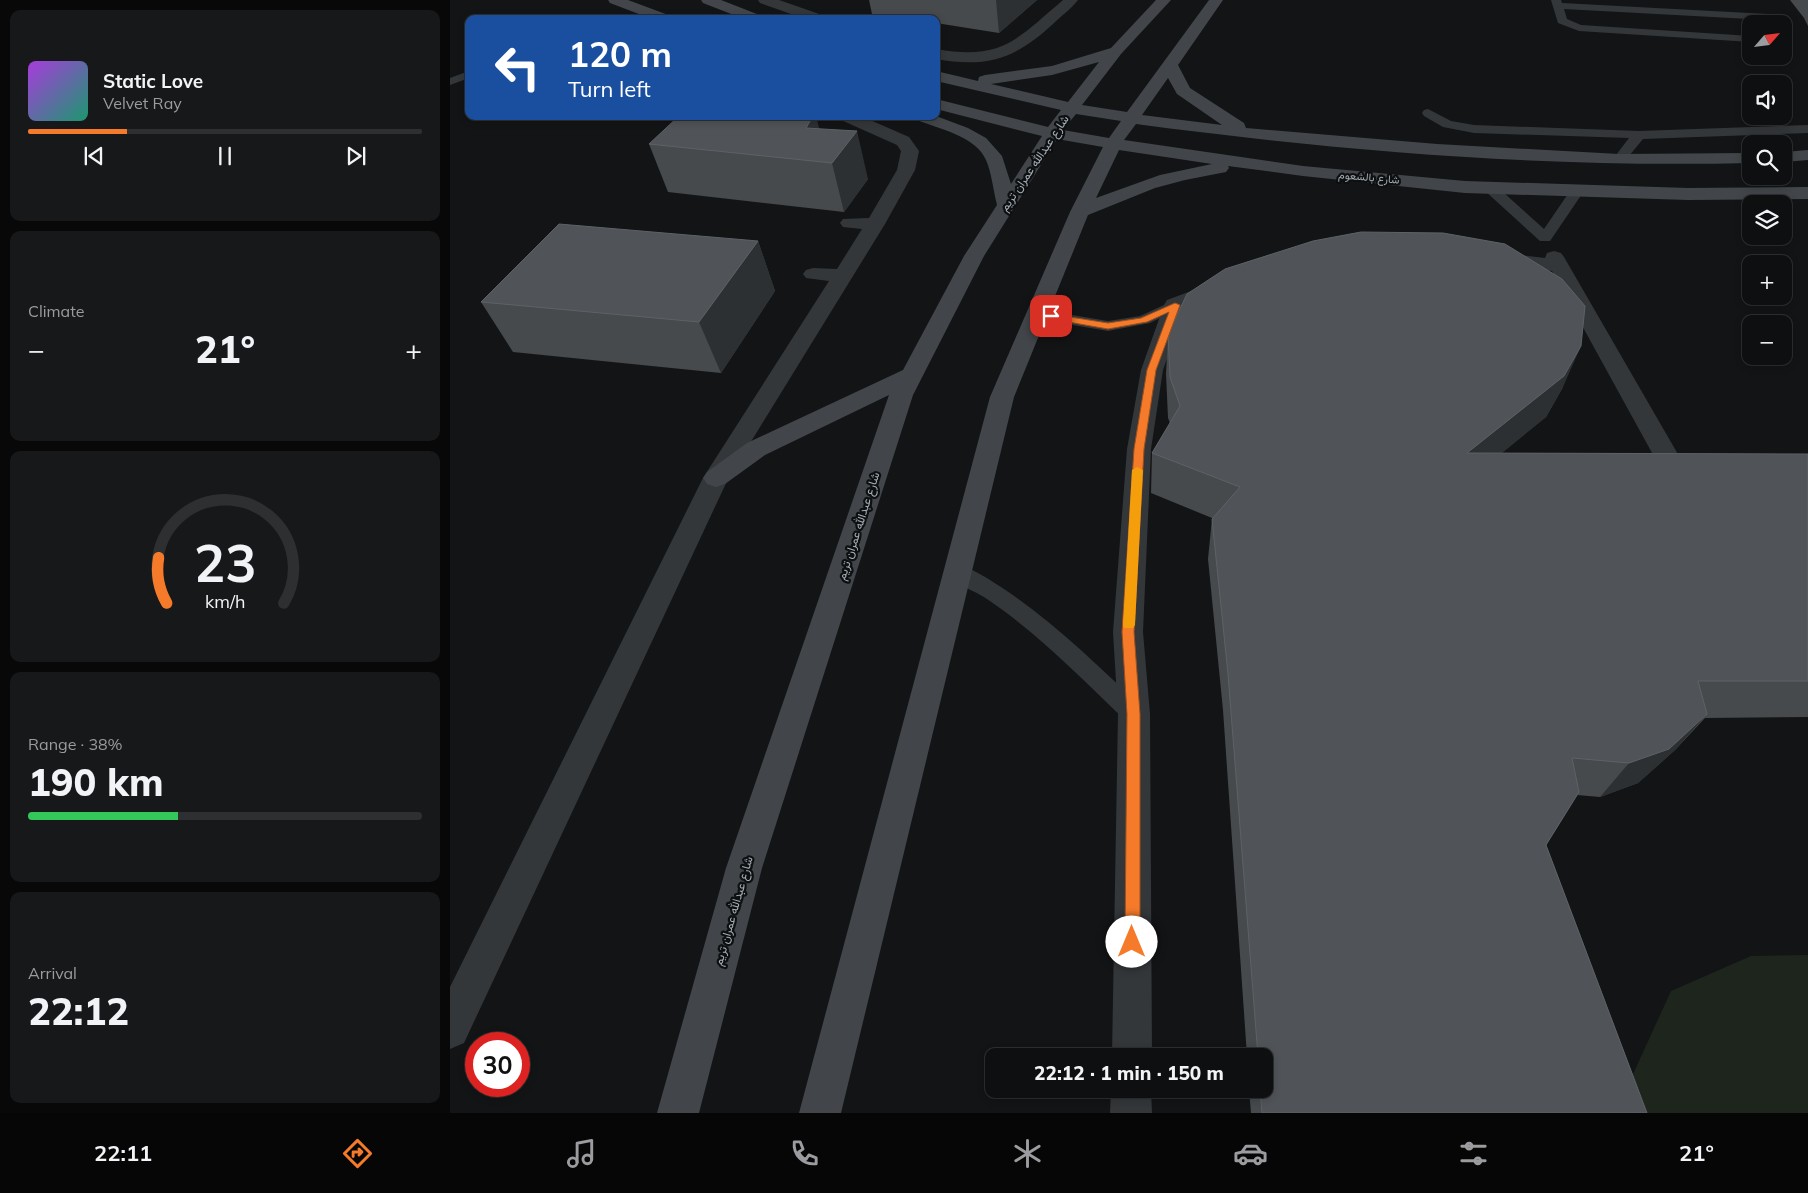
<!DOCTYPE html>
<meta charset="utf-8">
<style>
:root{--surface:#0e0f10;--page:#171819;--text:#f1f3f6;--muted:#9b9c9f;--line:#2e2f30;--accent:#f57b2b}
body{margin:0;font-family:Mulish,Vazirmatn,sans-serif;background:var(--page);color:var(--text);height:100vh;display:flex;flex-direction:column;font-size:19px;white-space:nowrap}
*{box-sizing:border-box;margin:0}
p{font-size:16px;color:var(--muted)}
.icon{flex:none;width:28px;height:28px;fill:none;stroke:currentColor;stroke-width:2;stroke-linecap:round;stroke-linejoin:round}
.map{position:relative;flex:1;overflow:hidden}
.details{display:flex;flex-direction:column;gap:10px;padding:10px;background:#080809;width:450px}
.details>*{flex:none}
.top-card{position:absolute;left:15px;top:15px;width:475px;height:105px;border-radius:10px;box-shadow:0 2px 8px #0003,0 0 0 1px var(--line);background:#1a4fa0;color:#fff;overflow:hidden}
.needle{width:32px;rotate:62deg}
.tools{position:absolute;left:1292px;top:15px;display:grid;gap:10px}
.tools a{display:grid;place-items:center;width:50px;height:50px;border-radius:10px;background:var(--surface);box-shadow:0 2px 8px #0003,0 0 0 1px var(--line);font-size:25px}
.speed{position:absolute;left:15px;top:1032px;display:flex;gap:10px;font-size:25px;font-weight:700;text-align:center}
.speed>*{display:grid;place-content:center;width:65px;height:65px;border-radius:50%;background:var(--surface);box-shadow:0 2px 8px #0003,0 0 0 1px var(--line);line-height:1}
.speed .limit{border:8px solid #d22;background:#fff;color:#111}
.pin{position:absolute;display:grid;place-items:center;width:42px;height:42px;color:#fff;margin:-21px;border-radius:10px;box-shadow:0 2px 8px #0006}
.me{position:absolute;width:55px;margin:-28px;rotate:0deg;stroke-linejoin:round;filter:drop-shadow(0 0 4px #0008)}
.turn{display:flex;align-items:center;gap:18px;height:105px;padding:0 20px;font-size:22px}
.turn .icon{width:65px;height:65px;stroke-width:2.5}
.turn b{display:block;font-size:35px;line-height:42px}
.big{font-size:38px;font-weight:800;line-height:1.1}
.details .tile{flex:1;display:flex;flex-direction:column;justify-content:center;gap:8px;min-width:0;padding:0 18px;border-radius:10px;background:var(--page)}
.details .dial{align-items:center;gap:0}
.dial svg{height:130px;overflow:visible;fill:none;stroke:var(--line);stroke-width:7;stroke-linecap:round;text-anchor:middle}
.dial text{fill:var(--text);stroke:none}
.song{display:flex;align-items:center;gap:15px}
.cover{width:60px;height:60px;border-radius:8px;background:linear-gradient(135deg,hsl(280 70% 55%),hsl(160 70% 35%))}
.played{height:5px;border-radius:2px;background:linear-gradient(90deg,var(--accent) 25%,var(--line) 25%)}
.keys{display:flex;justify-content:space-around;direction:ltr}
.heat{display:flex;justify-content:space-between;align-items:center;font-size:28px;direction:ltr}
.charge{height:8px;border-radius:4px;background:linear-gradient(90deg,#34c759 38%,var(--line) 0)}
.trip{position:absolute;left:535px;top:1048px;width:288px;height:50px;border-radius:10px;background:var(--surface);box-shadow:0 2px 8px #0003,0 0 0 1px var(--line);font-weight:800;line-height:50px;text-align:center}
.tabs{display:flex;height:80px;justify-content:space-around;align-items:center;background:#060606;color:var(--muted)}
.tabs .icon{width:35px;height:35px}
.tabs .active{color:var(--accent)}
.tabs b{font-size:22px;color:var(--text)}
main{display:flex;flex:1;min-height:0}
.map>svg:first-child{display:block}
</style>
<main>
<section class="details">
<div class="tile">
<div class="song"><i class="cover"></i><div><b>Static Love</b><p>Velvet Ray</p></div></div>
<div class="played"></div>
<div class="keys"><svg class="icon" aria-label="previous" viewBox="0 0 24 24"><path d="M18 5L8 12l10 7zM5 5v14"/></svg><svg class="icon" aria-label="pause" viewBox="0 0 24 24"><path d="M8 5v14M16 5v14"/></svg><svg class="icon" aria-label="next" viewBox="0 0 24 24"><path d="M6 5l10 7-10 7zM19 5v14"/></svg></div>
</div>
<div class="tile"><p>Climate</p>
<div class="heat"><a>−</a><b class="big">21°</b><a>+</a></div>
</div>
<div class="tile dial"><svg viewBox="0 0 100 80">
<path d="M14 69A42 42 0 1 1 86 69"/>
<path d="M14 69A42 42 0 0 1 9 41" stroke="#f57b2b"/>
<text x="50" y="56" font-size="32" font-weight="700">23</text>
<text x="50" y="72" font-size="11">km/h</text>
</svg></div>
<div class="tile"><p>Range · 38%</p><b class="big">190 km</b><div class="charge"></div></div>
<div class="tile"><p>Arrival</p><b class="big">22:12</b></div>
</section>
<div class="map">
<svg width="1358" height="1113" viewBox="0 0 1358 1113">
<rect width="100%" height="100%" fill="#131415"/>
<polygon fill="#1e251d" points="1358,955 1358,1113 1179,1113 1173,1096 1221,991 1301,956"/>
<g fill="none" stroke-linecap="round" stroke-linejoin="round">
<g fill="#34373a" fill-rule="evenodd">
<polygon points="1101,0 1111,0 1112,3 1318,14 1323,17 1318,20 1114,9 1117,19 1131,25 1301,36 1301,42 1129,31 1108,23"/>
<polygon points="19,71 19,78 0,85 0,78"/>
<polygon points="978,109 1001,121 1024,125 1189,131 1358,125 1358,133 1193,139 1174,162 1169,163 1163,159 1179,138 1024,133 993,127 974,116 972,113 974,110"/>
<polygon points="1039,183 1044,184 1094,229 1122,188 1127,187 1134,191 1100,241 1090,241 1034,190 1032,187"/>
<polygon points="725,300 730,302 733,305 730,308 700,323 658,331 587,319 581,317 579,314 581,311 587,309 658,321 690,316"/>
<path d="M507,564C523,569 537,578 551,587C603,621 647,665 692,707L695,714L692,721L684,724L676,721C631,678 587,632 534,597C523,590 503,584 497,572L500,566Z"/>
</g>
<g fill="#34373a" fill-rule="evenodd">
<polygon points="308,0 329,0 375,16 377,19 355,19 310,3"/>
<path d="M613,0H628C621,9 611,16 603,24C565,59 537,68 486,59V49C552,61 567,39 613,0Z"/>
<polygon points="389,116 411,116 459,137 469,151 465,170 435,224 278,479 14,1043 0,1049 0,987 253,478 379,281 356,278 353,274 356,270 363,268 387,269 412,229 393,227 390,223 393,219 419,218 447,170 451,151 447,145 391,120"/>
<path d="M1104,251L1111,253L1114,257L1229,456H1244L1253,459L1257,465L1253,471C1240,475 1225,475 1212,471L1102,271L1051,265L1044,263L1041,259L1044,255L1051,253L1095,258L1097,253Z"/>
<polygon points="768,281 775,283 778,287 775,291 734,309 713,370 701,449 693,632 700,714 702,1056 662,1056 668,714 663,632 677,449 691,370 714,305 717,300"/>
<polygon points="661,1089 701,1089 702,1113 660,1113"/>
</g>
<g fill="#42464a" fill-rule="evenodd">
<polygon points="158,0 178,0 221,16 223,19 202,19 160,3"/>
<polygon points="251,0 271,0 312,16 314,19 294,19 253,3"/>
<path d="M706,0H721L671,54L632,105L677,112L759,0H773L728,65L740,88L794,123L796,128L987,144L1169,154L1301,153V163C1096,168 889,151 686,124L674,140L853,166L1015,181L1238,188L1358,187V199L1238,200L1015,193L853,176L778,166L779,168L776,172L735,180L705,188L638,215L564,397L391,1113H349L540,397L620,212L653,147L607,139L534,256L463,395L312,868L249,1113H207L276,868L439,395L315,455L275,484L266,487L257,484L253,478L257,472L297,443L453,370L514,256L547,205C543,190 542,174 536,160C526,136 489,129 467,120L465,116H486L518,128L536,138L552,156L561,184L592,136L486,109V99L598,127L611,110L486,81V71L528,81L529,77L535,75L602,66L661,48ZM649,62L618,102L541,84L602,75ZM718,78L727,94L772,125L692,115ZM626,114L671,121L659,138L613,130ZM669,150L762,164L710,175L646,198Z"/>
<polygon points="1358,150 1358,160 1334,162 1334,152"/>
</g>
</g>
<g fill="#464a4d">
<polygon points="419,0 587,0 549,33 486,23 486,19 456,19 422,14"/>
<polygon points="1340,0 1358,0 1358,26 1354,18"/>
<polygon points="369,129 418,179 394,212 218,192 199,144"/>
<polygon points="308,241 325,291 271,373 63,352 31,302"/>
<polygon points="718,334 1113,387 1096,417 1051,453 1358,454 1358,717 1255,718 1225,750 1188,783 1150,797 1127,795 1096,845 1197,1113 801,1113 799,1089 814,1089 814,1056 797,1056 773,710 758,559 762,519 762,518 701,493 702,453 720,423 718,418 716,374"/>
</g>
<g fill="#2d3032">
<polygon points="546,0 587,0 549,33"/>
<polygon points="363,116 366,116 377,160 356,128"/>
<polygon points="407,131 418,179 394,212 382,163"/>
<polygon points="308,241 325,291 271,373 249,322"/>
<polygon points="1131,346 1113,387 1096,417 1002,494 1017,453"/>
<polygon points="1257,714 1225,750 1188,783 1150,797 1179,763"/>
</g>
<g fill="#505458" stroke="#5d6267">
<polygon points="229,116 363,116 356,128 407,131 382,163 199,144"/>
<polygon points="109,224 308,241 249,322 31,302"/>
<polygon points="911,232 993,233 1055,244 1112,279 1135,306 1131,346 1114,376 1017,453 1358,454 1358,681 1248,681 1257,714 1219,749 1179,763 1122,758 1129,792 1096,845 1197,1113 812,1113 810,1089 814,1089 814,1056 808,1056 778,674 762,519 790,487 702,453 730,406 720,377 718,334 737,294 775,269 863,241"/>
</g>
<polygon fill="#f57b2b" stroke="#9f501c" points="725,303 730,305 706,370 694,449 684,632 690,714 690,942 688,948 682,950 677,948 675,942 677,714 672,632 684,449 697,370 719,312 697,322 658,329 601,319 596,316 601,314 658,323 691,318"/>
<polygon fill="#f59e0b" points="687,467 693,470 685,625 683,628 674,628 673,625 682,470"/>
<g text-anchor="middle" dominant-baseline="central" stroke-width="4.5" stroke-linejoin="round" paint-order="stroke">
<g font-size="11" fill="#a4aeb6" stroke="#0e0f10">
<text transform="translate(919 177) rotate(5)">شارع بالشعوم</text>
</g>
<g font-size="12" fill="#a4aeb6" stroke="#0e0f10">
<text transform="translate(584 163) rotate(-56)">شارع عبدالله عمران تريم</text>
<text transform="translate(408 526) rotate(-72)">شارع عبدالله عمران تريم</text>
<text transform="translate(283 911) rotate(-74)">شارع عبدالله عمران تريم</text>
</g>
</g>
</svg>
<div class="tools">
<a><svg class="needle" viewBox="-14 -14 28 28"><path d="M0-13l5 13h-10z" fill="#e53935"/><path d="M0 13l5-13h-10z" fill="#9b9c9f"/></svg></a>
<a><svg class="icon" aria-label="sound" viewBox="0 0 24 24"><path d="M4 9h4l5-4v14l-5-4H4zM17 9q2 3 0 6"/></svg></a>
<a><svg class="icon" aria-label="search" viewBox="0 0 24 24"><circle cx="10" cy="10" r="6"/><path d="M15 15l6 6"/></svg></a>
<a><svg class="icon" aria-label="layers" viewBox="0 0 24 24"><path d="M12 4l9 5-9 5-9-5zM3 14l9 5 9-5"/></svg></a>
<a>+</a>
<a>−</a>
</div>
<div class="speed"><div class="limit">30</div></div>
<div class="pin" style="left:601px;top:316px;background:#d93025"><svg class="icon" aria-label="arrive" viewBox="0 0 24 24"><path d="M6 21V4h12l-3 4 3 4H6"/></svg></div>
<svg class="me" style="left:682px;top:942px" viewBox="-20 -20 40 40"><circle r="19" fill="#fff"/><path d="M0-13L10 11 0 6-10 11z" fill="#f57b2b"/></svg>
<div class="trip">22:12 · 1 min · 150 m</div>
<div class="top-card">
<div class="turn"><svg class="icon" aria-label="left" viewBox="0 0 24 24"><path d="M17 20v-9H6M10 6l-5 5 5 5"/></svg><div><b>120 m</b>Turn left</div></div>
</div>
</div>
</main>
<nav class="tabs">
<b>22:11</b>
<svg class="icon active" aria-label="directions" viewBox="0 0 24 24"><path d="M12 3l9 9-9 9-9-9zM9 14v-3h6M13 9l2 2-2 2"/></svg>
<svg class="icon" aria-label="music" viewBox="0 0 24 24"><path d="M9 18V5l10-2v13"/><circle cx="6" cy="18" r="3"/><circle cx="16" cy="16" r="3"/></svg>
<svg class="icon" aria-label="phone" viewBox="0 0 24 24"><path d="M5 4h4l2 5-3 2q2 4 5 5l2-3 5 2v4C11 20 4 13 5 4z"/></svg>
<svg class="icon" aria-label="climate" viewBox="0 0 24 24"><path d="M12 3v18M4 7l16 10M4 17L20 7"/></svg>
<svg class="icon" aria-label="car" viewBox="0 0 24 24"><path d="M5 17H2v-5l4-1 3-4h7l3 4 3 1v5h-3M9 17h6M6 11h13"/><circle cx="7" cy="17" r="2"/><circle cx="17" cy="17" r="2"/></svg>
<svg class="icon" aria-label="filters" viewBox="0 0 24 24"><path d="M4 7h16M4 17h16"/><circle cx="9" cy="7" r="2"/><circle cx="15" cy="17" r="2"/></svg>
<b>21°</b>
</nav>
